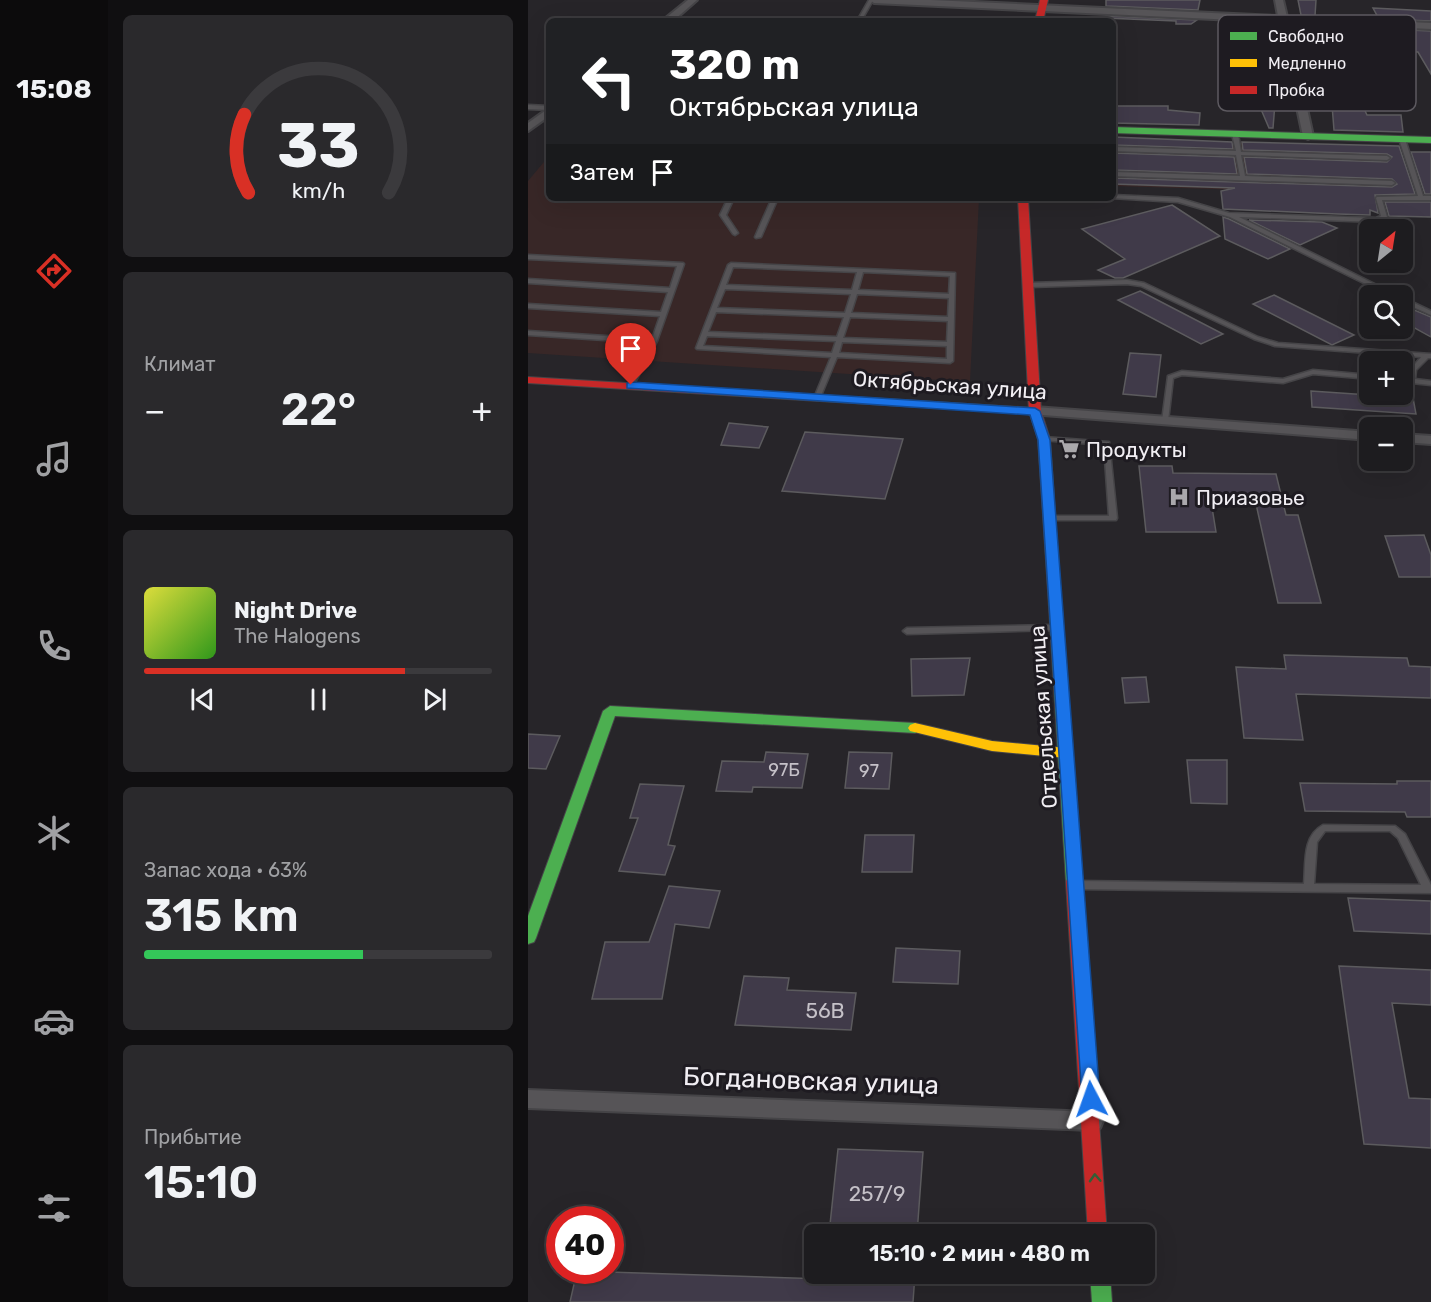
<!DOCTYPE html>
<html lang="ru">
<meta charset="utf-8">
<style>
:root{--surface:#1d1c1f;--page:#2a292c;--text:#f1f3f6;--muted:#a0a1a4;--line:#3b3a3d;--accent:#d93025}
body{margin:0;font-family:Rubik,sans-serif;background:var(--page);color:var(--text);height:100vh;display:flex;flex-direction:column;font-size:22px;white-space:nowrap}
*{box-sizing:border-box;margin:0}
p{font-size:20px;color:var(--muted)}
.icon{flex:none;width:33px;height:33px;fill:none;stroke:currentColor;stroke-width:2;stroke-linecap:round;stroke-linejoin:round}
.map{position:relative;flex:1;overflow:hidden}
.drawer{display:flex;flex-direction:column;gap:15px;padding:15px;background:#100f11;width:420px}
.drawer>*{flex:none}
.banner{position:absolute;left:18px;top:18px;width:570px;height:183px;border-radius:9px;box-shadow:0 6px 24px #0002,0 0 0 2px var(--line);background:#202124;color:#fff;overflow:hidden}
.needle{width:39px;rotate:30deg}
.fabs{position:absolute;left:831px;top:219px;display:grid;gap:12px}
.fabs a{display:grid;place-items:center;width:54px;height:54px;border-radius:9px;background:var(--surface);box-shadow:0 6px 24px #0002,0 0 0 2px var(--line);font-size:30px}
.speed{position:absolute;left:18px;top:1206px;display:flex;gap:12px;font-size:30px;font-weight:700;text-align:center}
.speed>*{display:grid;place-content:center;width:78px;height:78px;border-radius:50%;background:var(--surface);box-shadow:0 6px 24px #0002,0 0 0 2px var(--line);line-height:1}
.speed .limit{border:9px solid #d22;background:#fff;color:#111}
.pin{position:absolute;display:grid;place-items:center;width:51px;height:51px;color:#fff;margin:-62px -26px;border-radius:50% 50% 50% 0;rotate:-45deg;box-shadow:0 0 6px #0007}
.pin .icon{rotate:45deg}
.me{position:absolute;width:66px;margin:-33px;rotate:356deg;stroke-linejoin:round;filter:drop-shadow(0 0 4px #0008)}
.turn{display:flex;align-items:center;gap:21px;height:126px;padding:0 24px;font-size:27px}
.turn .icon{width:78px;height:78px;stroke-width:2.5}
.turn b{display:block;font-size:42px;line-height:51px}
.then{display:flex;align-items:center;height:57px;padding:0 24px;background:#0003;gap:12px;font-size:22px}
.big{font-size:45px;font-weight:600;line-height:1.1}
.drawer .card{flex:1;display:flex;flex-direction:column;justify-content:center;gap:9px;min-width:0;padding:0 21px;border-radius:9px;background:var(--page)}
.drawer .dial{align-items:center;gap:0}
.dial svg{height:156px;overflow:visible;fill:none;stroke:var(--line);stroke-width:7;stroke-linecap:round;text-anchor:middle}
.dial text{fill:var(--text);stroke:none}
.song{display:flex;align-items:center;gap:18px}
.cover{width:72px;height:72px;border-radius:9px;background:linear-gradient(135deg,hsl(60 70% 55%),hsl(110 70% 35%))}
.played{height:6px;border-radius:3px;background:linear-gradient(90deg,var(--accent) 75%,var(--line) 75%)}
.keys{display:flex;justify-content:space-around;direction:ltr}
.heat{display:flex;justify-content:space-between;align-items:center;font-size:33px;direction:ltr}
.charge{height:9px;border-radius:4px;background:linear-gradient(90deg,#34c759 63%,var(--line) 0)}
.trip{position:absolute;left:276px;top:1224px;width:351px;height:60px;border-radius:9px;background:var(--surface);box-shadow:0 6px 24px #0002,0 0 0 2px var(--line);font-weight:600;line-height:60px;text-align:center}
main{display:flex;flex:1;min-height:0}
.tab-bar{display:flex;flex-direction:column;width:108px;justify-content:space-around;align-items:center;background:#0c0b0c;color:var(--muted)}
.tab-bar .icon{width:42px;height:42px}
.tab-bar .current{color:var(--accent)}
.tab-bar b{font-size:27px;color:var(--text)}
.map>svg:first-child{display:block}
</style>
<main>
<nav class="tab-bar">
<b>15:08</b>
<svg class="icon current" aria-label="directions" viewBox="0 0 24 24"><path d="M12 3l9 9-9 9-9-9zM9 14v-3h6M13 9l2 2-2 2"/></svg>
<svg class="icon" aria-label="music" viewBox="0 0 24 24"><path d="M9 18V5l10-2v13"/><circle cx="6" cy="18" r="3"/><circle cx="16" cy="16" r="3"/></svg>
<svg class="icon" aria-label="phone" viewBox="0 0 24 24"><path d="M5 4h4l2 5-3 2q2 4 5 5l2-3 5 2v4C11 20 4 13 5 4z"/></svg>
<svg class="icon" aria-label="climate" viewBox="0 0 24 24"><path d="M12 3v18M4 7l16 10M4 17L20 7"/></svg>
<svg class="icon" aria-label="car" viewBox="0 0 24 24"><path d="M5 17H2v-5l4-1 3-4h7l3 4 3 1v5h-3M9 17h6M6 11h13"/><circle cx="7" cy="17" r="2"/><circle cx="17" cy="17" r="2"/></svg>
<svg class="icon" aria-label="filters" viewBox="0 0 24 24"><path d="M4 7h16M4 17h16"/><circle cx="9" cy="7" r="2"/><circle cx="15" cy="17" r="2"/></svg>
</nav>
<section class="drawer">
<div class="card dial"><svg viewBox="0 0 100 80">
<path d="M14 69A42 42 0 1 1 86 69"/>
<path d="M14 69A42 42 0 0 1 12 29" stroke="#d93025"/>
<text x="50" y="56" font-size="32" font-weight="700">33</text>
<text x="50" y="72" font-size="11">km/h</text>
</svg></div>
<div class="card"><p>Климат</p>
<div class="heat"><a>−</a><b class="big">22°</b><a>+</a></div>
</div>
<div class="card">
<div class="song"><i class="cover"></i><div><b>Night Drive</b><p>The Halogens</p></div></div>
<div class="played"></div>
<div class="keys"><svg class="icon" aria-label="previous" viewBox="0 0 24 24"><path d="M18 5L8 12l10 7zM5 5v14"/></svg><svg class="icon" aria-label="pause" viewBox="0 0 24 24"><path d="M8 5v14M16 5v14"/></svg><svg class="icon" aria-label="next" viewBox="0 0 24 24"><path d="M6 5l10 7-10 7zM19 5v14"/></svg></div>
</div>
<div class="card"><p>Запас хода · 63%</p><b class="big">315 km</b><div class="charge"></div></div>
<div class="card"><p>Прибытие</p><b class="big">15:10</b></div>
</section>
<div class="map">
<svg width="903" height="1302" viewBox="0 0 903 1302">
<rect width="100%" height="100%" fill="#272529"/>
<g fill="#382727">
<polygon points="585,138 871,148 886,195 585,186"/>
<polygon points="21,156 21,198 451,198 442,382 0,353 0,181"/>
</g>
<g fill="#403a49" stroke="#5c5b5e" stroke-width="1.5">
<polygon points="578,0 672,0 670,10 578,6"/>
<polygon points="770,0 788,0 787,16 773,15"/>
<polygon points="845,8 903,11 903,21 851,19"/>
<polygon points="578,16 669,20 663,24 648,24 648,21 577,18"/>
<polygon points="775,25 786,26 786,40 810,41 812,57 839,115 873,115 875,132 806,130 804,105 799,105 791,75 775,40"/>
<polygon points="858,29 903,31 903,74 890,52 871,51"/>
<polygon points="718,75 739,76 740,88 745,88 747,103 745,128 741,128 732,107 722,107"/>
<polygon points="585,106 640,106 640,110 672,113 671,125 585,123"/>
<polygon points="585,137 704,142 705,149 585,145"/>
<polygon points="714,142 871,146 887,194 847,195 850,213 842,210 842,215 810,214 695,209 693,191 707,188 585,184 585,178 864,187 869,184 864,179 719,174 716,157 859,162 864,157 859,154 715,150"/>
<polygon points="883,152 903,152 903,194 897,194"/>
<polygon points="585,153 706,157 709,174 585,170"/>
<polygon points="857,202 903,202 903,217 861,216"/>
<polygon points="644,205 692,236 595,278 587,278 570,270 597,259 554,229"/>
<polygon points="695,217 701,219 762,249 740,259 697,239"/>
<polygon points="721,220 794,222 809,228 772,245"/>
<polygon points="612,291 695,334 673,344 590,300"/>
<polygon points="746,295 826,335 804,345 725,304"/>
<polygon points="874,305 903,317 903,337 874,321"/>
<polygon points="602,353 633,355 628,397 595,394"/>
<polygon points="783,391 885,398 888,414 784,407"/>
<polygon points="201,423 240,427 231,448 193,445"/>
<polygon points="277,432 375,439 357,499 254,491"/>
<polygon points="611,466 644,466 645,473 748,474 758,515 770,515 793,603 750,603 726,495 682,495 688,532 618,532"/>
<polygon points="896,535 903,555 903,577 871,577 857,536"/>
<polygon points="756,655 879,658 881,666 903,667 903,698 768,694 775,740 716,738 708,667 758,669"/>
<polygon points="442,658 436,695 384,696 383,659"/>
<polygon points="618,677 621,702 597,703 594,678"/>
<polygon points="0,734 32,736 18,769 0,768"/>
<polygon points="238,752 280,754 274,788 225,787 224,792 188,791 194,761 236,762"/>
<polygon points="321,752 364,753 361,789 317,788"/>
<polygon points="659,760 699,760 699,804 663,803"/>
<polygon points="869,781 903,781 903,817 879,817 877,812 777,811 772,783 869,784"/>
<polygon points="112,784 156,786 140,845 147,846 137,875 91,871 110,818 102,818"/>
<polygon points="337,835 386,835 384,872 334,872"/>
<polygon points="141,886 192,891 181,928 147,924 134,999 64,999 77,942 121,942"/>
<polygon points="820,898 903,901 903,934 826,931"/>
<polygon points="368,948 432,951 430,984 365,982"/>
<polygon points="811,966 903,970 903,1005 864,1003 881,1098 903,1099 903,1148 836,1144"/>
<polygon points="216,976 261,978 259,990 328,993 323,1030 207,1025"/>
<polygon points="310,1149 395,1152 389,1234 301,1234"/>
<polygon points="49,1271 296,1279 296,1274 387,1274 385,1302 42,1302"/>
</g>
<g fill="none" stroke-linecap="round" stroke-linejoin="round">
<g stroke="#454447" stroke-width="3">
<g id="lane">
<polygon points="341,0 345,0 333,21 329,21"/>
<polygon points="0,105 21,106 21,110 0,109"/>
<polygon points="707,132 710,134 713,152 859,156 862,158 859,160 713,155 717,176 864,181 867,183 864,185 585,176 585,172 712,176 708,155 585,151 585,147 708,151 704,134"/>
<polygon points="872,138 877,139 895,196 903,196 903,200 854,200 859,217 849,222 711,217 871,296 862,296 702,217 650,202 583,198 585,198 585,195 650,198 701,213 848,218 853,216 848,198 849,197 890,196 871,139"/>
<polygon points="200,198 206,198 198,215 210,233 207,235 205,234 192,215"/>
<polygon points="244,198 250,198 233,237 228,238 227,237"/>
<polygon points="492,198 548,198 545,200 495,200"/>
<polygon points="0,255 155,263 156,264 129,341 105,386 101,386 100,385 122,343 0,335 0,331 124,339 132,316 0,308 0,304 133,312 140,292 0,283 0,279 142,288 149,266 0,259"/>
<path d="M203,263L427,273L425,361L422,363L309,357L292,398L289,400L286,398L303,357L169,349L168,348L200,265ZM205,267L329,272L324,290L198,285ZM335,272L422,276L421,294L330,290ZM197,289L323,294L317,313L189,308ZM329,294L421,298L420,317L323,313ZM188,312L316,317L309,337L180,332ZM322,317L420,321L419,342L315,338ZM179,336L308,341L304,353L175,346ZM314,342L419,346V359L311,353Z"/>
<polygon points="599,280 616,283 730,337 750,343 903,354 903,358 900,358 888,370 887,379 903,381 903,385 874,382 874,378 881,379 882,370 893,357 747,346 726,339 613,286 599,284 502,287 499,285 502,283"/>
<polygon points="874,297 903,311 903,315 874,302"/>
<polygon points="785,370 842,375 842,379 785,374 755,383 654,375 645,378 640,421 637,423 634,421 640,376 654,371 755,379"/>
<polygon points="516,437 581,442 589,518 588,520 520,520 519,518 523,516 581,516 576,445 514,440 513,439"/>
<polygon points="526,625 529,626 530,628 529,630 379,634 375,631 379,628"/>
<path d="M795,825L867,826L877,834L903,885V893L549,889L546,888L544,885L546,882L549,881L776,884C778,863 774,836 795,825ZM797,831H862L870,838L893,885L786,884L789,842Z"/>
</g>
</g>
<g stroke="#454447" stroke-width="4">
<g id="street">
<polygon points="160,0 169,0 145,21 134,21"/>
<polygon points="342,0 403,0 750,16 747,0 755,0 759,17 903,23 903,29 760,22 785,136 780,139 775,136 751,22 346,3"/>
<polygon points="21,108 21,116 0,131 0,123"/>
<polygon points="507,407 842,432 842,440 502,414 502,408"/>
<polygon points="874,434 903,436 903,444 874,442"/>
<polygon points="0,1090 564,1112 572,1114 575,1121 572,1128 564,1130 0,1108"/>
</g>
</g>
<g stroke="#454447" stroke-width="2">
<g id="fast">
<polygon points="585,127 903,137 903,143 585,133"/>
<polygon points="526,587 532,591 554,881 552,885 546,887 540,885 538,881 520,591"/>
<polygon points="82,706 387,723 394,728 387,733 87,716 8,938 6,942 0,944 0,916 75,711"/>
<polygon points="562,1274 582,1274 584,1302 564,1302"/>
</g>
</g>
<g stroke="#454447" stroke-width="2">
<g id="slow">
<polygon points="390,401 507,408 513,411 507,414 386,406 386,402"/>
<polygon points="387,723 464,741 538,748 543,749 545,753 543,757 538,758 464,751 382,731 380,728 382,725"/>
</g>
</g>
<g stroke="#454447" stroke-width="2">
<g id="jam">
<polygon points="512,0 520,0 515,21 507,21"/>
<polygon points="490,198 500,198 513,411 522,439 532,591 526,595 520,591 510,439 501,411"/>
<polygon points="0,377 390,401 396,404 390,407 0,383"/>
<polygon points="546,875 552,877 554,881 579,1234 560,1234 538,881 540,877"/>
</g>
</g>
<use href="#lane" fill="#565457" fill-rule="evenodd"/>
<use href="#street" fill="#565457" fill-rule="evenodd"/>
<use href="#fast" fill="#4caf50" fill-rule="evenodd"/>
<use href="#slow" fill="#ffc107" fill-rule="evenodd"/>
<use href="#jam" fill="#c62828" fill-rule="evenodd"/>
</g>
<defs><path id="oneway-chevron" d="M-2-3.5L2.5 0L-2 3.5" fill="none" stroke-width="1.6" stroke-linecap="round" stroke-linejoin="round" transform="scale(1.5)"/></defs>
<use stroke="#335e36" href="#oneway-chevron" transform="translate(567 1178) rotate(-93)"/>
<polygon fill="#1a73e8" stroke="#114b97" stroke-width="1.5" points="103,382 507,408 512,411 522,440 572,1099 569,1105 563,1107 557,1105 554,1099 510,440 502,415 99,388 99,383"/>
<defs>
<g id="supermarket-bare" transform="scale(1.62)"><path d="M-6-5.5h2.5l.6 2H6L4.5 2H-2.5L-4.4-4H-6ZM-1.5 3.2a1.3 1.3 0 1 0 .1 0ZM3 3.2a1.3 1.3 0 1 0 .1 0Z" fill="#aaa8ac" stroke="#1e1b21" stroke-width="2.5" paint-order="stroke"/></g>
<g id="hospital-bare" transform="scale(1.62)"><path d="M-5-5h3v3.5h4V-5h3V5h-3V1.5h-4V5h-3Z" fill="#aaa8ac" stroke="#1e1b21" stroke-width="2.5" paint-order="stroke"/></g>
</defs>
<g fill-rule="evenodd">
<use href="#supermarket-bare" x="541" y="449"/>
<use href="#hospital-bare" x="651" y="497"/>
</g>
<g text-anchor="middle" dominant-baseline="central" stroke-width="6" stroke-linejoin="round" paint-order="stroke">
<g font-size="18" fill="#c5c1c8">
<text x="256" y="770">97Б</text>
<text x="341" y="771">97</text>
</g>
<g font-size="21" fill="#f1eef3" stroke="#1e1b21">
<text transform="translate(422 385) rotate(4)">Октябрьская улица</text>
<text transform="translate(515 717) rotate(-94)">Отдельская улица</text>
</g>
<g font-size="21" fill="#f1eef3" stroke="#1e1b21" text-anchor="start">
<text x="558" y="449">Продукты</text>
<text x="668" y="497">Приазовье</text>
</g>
<g font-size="21" fill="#c5c1c8">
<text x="297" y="1010">56В</text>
<text x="349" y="1193">257/9</text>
</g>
<g font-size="26" fill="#f1eef3" stroke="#1e1b21">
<text transform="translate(283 1081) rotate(2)">Богдановская улица</text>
</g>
</g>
<rect x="690" y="15" width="198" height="96" rx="9" fill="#1e1b21" stroke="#5d5a60" stroke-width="1.5"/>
<rect x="702" y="32" width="27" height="8" fill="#4caf50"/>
<rect x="702" y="59" width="27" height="8" fill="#ffc107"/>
<rect x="702" y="86" width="27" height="8" fill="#c62828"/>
<g font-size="16" fill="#f1eef3">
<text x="740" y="42">Свободно</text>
<text x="740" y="69">Медленно</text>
<text x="740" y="96">Пробка</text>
</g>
</svg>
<div class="fabs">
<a><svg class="needle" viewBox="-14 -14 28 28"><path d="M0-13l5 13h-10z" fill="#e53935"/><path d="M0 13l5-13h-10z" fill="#a0a1a4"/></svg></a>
<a><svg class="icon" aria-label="search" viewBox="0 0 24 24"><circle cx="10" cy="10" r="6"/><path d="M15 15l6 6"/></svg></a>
<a>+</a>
<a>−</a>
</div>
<div class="speed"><div class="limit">40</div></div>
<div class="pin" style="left:103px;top:385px;background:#d93025"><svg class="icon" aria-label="arrive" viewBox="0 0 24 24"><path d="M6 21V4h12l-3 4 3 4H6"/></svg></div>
<svg class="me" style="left:563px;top:1099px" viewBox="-20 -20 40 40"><path d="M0-17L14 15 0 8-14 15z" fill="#1a73e8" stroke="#fff" stroke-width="4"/></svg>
<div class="trip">15:10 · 2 мин · 480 m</div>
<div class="banner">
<div class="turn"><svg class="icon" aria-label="left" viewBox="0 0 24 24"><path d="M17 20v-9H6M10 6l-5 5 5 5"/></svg><div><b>320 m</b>Октябрьская улица</div></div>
<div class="then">Затем<svg class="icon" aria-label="arrive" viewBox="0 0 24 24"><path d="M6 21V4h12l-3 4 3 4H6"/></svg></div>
</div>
</div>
</main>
